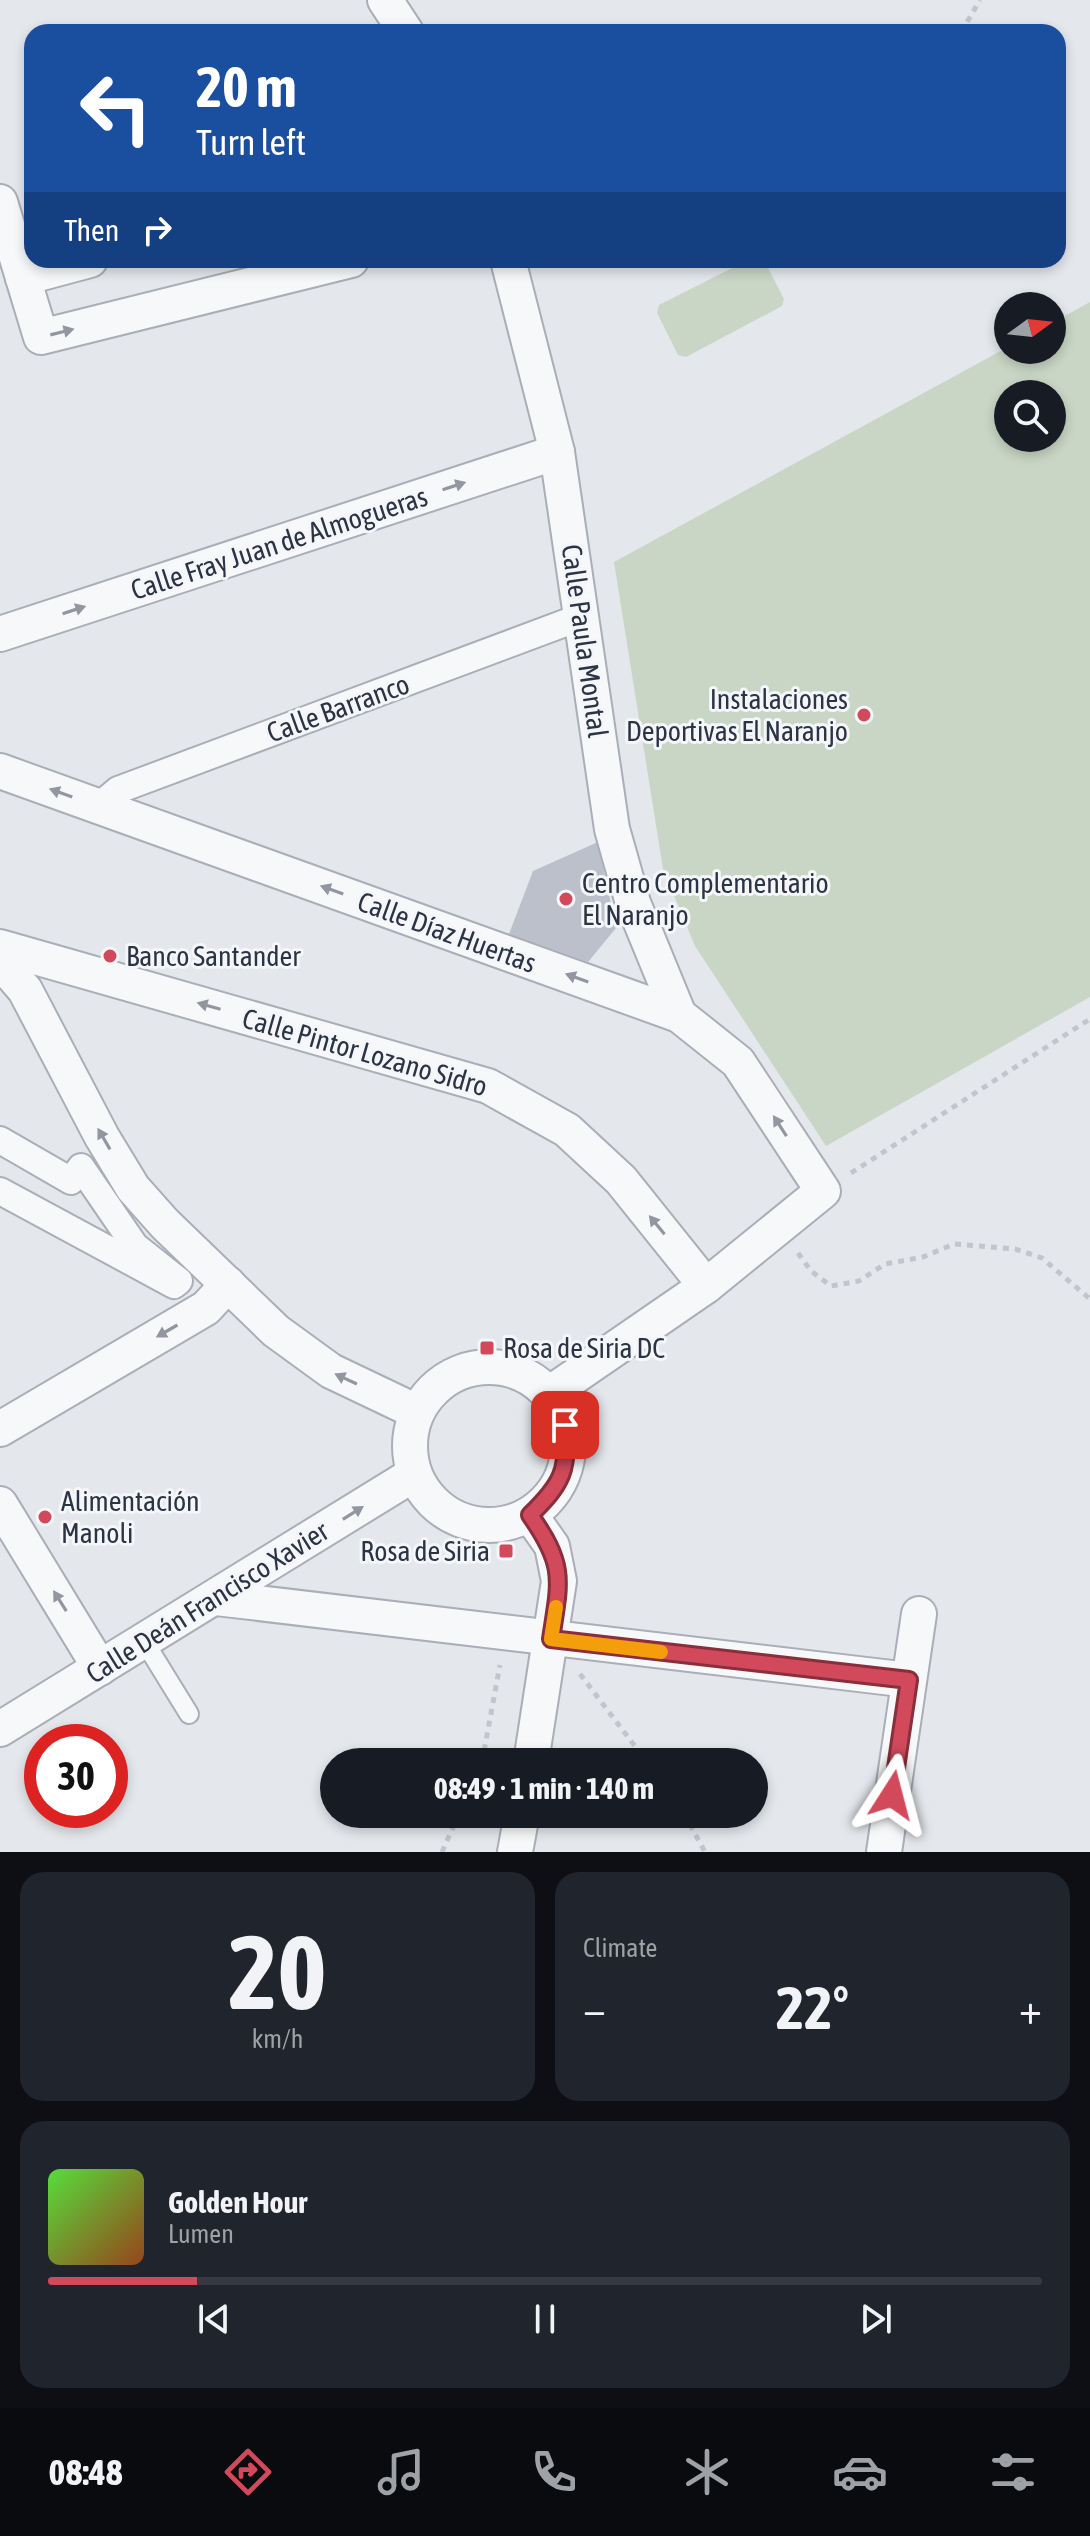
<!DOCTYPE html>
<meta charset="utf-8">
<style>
:root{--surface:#171b24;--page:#20242c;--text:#f1f3f6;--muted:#9ea1a6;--line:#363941;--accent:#d1495b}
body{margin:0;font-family:"Asap Condensed",sans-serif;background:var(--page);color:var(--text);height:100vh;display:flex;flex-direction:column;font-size:30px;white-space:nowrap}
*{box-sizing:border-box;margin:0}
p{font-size:26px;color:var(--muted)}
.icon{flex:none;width:44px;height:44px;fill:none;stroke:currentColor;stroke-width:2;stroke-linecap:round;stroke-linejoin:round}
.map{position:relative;height:1852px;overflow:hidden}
.details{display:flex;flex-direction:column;gap:20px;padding:20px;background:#0d0f14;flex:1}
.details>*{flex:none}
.top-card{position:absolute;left:24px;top:24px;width:1042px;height:244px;border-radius:24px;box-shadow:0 4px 12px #0003;background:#1a4fa0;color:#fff;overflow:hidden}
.needle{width:52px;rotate:75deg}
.tools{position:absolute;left:994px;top:292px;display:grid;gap:16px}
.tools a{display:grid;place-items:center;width:72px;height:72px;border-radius:50%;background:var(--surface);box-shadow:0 4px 12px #0003;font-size:40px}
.speed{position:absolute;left:24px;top:1724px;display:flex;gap:16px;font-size:40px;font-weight:700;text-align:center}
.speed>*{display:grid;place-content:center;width:104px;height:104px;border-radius:50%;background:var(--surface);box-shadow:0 4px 12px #0003;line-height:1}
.speed .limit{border:12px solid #d22;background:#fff;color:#111}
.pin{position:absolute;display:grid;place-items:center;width:68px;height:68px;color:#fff;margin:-34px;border-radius:16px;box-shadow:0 4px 12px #0006}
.me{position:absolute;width:88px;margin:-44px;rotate:9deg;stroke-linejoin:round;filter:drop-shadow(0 0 6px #0008)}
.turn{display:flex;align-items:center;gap:28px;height:168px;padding:0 40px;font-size:36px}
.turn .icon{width:104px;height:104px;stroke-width:2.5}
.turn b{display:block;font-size:56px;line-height:68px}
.then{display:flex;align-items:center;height:76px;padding:0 40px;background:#0003;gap:16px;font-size:30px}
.big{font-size:60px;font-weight:700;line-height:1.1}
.details .card{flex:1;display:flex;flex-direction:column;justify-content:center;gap:12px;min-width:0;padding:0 28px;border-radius:24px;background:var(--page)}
.details .dial{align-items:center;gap:0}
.dial b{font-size:104px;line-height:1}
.song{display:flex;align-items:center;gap:24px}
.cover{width:96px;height:96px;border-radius:12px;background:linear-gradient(135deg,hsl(110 70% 55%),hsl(20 70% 35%))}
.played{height:8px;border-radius:4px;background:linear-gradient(90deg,var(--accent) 15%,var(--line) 15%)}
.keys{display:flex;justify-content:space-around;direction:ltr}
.heat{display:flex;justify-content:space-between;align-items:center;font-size:44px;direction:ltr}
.details .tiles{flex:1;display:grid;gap:20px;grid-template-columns:1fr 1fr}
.card:last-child{grid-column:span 2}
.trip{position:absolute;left:320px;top:1748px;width:448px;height:80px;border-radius:40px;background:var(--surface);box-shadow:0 4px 12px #0003;font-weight:700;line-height:80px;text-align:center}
.dock{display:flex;height:128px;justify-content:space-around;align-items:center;background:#090b0e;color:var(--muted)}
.dock .icon{width:56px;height:56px}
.dock .current{color:var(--accent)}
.dock b{font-size:36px;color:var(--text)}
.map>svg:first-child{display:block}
</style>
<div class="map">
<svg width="1090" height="1852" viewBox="0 0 1090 1852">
<rect width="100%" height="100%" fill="#e4e7ec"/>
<g fill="#c9d6c5" fill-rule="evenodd">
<polygon points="748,260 764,260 784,299 782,306 686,357 678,355 657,313 659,305"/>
<path d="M1090,302V997L826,1146L695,946L663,869L614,562L1008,347V350H1052V323ZM1008,394H1052V438H1008Z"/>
</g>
<polygon fill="#bbc0ca" points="598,842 616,928 588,962 509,934 533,871"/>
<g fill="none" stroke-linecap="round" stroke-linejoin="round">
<g stroke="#a9aeb7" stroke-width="22">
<polyline id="service" points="144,1641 189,1714"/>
</g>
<g stroke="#a9aeb7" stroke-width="30">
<g id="pedestrian">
<polyline points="99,806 118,790 581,617"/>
<polyline points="0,1140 71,1181 81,1167 135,1246 179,1281 174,1285 0,1191"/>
</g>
</g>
<g stroke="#a9aeb7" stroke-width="38">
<g id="minor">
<polyline points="385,0 406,32"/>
<polyline points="0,202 41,337 351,260"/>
<polyline points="508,260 557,452 612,829 633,903 679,1015"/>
<polyline points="23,278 90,260"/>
<polyline points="0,634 557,452"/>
<polyline points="0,771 679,1015 738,1062 823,1191 706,1286 549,1394"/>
<polyline points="0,947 488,1086 567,1130 621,1180 706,1286"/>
<polyline points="0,961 25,990 102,1137 133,1188 165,1224 276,1331 331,1371 417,1412"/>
<circle cx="489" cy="1446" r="79"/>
<polyline points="0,1429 206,1308 228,1284"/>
<polyline points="0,1504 100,1668"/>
<polyline points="530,1515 552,1546 559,1581 531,1762"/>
<polyline points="216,1598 909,1680"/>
<polyline points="0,1729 414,1474"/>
<polyline points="515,1852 522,1814"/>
<polyline points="884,1852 919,1614"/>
</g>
</g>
<g stroke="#c2c5cb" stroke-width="5" stroke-dasharray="6 6" stroke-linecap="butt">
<polyline points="961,32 980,0"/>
<polyline points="851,1173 1090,1019"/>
<polyline points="798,1253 811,1271 831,1286 859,1281 885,1264 923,1257 954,1244 1015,1249 1042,1258 1090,1299"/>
<polyline points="580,1674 647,1762"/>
<polyline points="482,1762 500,1665"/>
<polyline points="684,1814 705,1852"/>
<polyline points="442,1852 459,1814"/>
</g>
<use href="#service" stroke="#f7f8fa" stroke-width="18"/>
<use href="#pedestrian" stroke="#f7f8fa" stroke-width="26"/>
<use href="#minor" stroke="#f7f8fa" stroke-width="34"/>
</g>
<defs><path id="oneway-solid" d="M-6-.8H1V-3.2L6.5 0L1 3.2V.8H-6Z" transform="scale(2)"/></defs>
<g fill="#9196a0">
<use href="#oneway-solid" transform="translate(62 332) rotate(-14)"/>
<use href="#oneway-solid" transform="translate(454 486) rotate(-18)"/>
<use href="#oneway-solid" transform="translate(74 610) rotate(-18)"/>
<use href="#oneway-solid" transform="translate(61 793) rotate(-160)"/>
<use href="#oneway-solid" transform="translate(332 890) rotate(-160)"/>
<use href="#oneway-solid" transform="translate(577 978) rotate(-160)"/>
<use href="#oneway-solid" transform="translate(209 1006) rotate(-164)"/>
<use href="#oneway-solid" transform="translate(780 1126) rotate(-123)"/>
<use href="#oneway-solid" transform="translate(104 1139) rotate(-120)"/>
<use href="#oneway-solid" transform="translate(657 1225) rotate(-129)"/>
<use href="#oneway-solid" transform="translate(167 1331) rotate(150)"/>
<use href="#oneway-solid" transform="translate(346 1379) rotate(-155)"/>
<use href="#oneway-solid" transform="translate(353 1513) rotate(-32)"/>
<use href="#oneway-solid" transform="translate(60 1601) rotate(-122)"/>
</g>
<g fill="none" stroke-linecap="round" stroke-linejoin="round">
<g stroke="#882f3b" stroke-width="20">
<path id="route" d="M565,1425C569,1470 562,1484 530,1515C566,1566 560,1580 551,1639L909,1680L892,1795"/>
</g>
<use href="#route" stroke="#d1495b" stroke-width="14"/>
<polyline stroke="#f59e0b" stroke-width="14" points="556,1607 551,1639 661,1652"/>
</g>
<g fill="#d1495b" stroke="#f4f6f9" stroke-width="3">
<circle cx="864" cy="715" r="8"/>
<circle cx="566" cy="899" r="8"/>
<circle cx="110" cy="956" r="8"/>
<rect x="479" y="1340" width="16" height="16" rx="4"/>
<circle cx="45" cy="1517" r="8"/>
<rect x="498" y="1543" width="16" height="16" rx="4"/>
</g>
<g text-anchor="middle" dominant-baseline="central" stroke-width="6" stroke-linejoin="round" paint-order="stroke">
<g font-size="28" fill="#2b3445" stroke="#f4f6f9">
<text transform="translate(279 543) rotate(-18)">Calle Fray Juan de Almogueras</text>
<text transform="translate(585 641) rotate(82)">Calle Paula Montal</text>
<text transform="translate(338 708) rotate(-20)">Calle Barranco</text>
<text transform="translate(447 932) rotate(20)">Calle Díaz Huertas</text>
<text transform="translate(365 1052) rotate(16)">Calle Pintor Lozano Sidro</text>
<text transform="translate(207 1602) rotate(-32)">Calle Deán Francisco Xavier</text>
</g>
<g font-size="28" fill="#2b3445" stroke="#f4f6f9" text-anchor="start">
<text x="848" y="699" text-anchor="end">Instalaciones<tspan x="848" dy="32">Deportivas El Naranjo</tspan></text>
<text x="582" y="883">Centro Complementario<tspan x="582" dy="32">El Naranjo</tspan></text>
<text x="126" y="956">Banco Santander</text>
<text x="503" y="1348">Rosa de Siria DC</text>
<text x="61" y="1501">Alimentación<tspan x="61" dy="32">Manoli</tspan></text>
<text x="490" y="1551" text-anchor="end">Rosa de Siria</text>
</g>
</g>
</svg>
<div class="tools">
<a><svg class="needle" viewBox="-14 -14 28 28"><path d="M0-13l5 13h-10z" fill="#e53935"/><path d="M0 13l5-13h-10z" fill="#9ea1a6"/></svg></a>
<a><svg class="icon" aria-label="search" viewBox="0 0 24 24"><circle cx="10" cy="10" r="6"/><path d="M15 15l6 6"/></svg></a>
</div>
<div class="speed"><div class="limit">30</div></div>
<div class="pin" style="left:565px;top:1425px;background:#d93025"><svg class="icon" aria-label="arrive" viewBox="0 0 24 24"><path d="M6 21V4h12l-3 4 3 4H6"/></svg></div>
<svg class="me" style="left:892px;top:1795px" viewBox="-20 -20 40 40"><path d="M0-17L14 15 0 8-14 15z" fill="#d1495b" stroke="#fff" stroke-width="4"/></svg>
<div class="trip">08:49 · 1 min · 140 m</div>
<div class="top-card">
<div class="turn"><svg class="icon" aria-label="left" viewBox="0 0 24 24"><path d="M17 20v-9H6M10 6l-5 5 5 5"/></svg><div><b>20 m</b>Turn left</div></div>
<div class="then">Then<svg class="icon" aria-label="right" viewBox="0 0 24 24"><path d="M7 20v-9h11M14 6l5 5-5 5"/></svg></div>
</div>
</div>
<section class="details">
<div class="tiles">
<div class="card dial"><b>20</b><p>km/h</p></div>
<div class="card"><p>Climate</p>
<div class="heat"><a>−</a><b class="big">22°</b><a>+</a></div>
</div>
<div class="card">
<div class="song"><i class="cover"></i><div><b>Golden Hour</b><p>Lumen</p></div></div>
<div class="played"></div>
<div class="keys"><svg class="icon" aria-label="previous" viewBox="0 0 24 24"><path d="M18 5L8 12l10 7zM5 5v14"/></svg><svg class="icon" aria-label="pause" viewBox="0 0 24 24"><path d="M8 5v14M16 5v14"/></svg><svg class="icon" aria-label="next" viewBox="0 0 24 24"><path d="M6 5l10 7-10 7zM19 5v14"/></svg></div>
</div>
</div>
</section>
<nav class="dock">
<b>08:48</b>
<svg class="icon current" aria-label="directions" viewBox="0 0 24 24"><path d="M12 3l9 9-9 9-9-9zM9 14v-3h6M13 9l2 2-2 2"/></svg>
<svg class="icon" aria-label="music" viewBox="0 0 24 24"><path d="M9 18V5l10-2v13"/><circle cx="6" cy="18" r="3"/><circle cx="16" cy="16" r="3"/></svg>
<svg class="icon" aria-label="phone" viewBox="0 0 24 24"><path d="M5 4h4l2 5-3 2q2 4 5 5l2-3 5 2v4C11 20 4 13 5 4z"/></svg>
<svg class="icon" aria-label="climate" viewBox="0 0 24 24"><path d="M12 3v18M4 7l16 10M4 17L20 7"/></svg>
<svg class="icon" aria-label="car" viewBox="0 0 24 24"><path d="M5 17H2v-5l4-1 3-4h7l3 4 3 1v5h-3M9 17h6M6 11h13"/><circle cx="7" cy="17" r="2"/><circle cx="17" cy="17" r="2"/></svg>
<svg class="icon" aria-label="filters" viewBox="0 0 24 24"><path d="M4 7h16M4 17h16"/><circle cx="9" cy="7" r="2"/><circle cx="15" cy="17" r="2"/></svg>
</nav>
